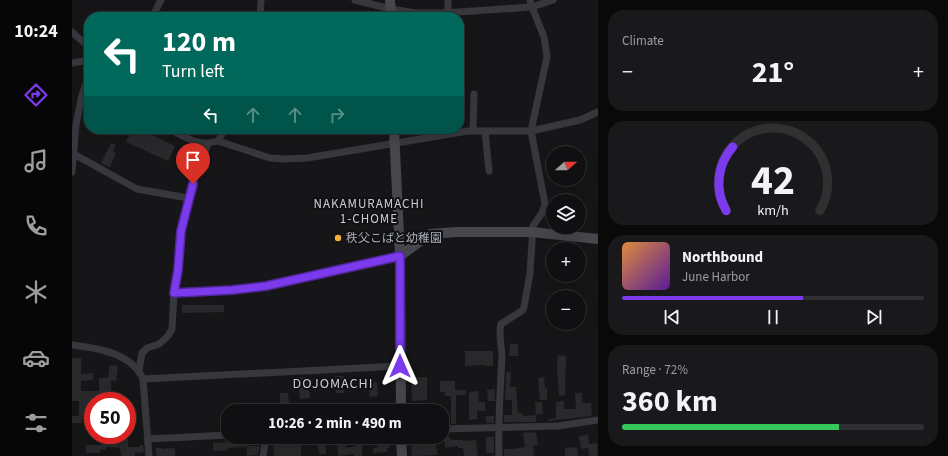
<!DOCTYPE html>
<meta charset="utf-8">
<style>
:root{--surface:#101012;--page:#19191b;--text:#f1f3f6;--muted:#9c9d9f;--line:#303032;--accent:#7c3aed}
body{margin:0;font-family:"Source Sans 3","Noto Sans JP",sans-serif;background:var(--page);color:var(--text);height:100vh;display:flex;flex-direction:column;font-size:15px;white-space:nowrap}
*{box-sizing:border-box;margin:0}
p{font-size:13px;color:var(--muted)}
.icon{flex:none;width:22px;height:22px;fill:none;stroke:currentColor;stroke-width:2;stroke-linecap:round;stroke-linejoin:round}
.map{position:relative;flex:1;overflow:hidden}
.details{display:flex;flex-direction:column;gap:10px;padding:10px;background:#09090a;width:350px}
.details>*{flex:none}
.top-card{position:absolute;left:12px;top:12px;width:380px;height:122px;border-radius:16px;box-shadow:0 4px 16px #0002,0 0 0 1px var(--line);background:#00695c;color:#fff;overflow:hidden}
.needle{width:26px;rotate:69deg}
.controls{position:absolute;left:474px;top:146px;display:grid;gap:8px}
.controls a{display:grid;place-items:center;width:40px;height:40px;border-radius:50%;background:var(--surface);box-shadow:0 4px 16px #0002,0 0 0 1px var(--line);font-size:20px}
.speed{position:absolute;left:12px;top:392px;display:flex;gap:8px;font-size:20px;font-weight:700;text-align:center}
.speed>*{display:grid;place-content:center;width:52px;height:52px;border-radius:50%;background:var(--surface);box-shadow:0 4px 16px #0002,0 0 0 1px var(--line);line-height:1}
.speed .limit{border:6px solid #d22;background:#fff;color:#111}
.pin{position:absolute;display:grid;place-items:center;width:34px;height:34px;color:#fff;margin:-41px -17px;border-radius:50% 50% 50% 0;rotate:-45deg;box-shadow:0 0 4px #0007}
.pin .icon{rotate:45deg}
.me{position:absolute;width:44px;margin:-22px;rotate:0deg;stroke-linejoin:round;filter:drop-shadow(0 0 3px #0008)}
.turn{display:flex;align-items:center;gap:14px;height:84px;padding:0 12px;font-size:18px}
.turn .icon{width:52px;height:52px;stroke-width:2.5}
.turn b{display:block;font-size:28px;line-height:34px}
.lanes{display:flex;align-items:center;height:38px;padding:0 12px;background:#0003;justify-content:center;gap:20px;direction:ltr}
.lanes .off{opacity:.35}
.big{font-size:30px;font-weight:700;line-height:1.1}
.details .card{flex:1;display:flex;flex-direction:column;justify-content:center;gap:6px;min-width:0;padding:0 14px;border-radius:16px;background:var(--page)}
.details .dial{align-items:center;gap:0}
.dial svg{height:104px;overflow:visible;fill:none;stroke:var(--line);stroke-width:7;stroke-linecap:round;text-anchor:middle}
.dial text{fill:var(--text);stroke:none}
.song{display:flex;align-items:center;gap:12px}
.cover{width:48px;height:48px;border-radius:6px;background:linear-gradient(135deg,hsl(30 70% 55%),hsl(270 70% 35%))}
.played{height:4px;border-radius:2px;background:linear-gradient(90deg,var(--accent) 60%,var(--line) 60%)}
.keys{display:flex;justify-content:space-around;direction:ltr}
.heat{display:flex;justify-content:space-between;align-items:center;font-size:22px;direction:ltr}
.charge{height:6px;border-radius:3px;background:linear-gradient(90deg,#34c759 72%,var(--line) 0)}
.trip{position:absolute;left:149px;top:404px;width:228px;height:40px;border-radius:16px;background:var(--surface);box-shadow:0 4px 16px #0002,0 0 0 1px var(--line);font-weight:700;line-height:40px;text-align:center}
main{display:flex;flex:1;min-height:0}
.dock{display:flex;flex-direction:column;width:72px;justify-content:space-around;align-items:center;background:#060607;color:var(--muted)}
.dock .icon{width:28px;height:28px}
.dock .selected{color:var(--accent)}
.dock b{font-size:18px;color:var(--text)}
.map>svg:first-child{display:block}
</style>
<main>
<nav class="dock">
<b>10:24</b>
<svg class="icon selected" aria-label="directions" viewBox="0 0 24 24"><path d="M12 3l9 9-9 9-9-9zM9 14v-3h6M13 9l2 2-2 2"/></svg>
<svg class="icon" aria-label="music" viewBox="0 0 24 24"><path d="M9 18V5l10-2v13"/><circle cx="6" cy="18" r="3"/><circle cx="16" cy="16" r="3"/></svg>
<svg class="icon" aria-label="phone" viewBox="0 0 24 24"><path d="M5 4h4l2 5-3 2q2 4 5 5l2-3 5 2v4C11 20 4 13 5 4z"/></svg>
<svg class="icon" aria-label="climate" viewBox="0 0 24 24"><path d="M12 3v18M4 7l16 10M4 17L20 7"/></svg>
<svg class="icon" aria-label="car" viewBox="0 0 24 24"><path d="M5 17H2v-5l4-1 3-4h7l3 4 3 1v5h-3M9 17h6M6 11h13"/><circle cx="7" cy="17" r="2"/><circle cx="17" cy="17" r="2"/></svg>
<svg class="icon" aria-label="filters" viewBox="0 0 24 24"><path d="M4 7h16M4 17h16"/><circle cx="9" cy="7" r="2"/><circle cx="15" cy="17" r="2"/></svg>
</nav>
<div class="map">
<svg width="526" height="456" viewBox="0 0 526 456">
<rect width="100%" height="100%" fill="#161618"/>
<g fill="#29292c">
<polygon points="60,129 68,129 103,146 96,161 54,142"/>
<polygon points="39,143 44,145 41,152 44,153 38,167 29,163"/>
<polygon points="110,305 152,305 152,312 110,313"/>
<polygon points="438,344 446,344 446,356 437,356"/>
<polygon points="393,351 421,351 421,366 413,366 413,365 393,366"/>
<polygon points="486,355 494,356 493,395 487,396 485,367"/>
<polygon points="0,358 9,358 9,374 21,373 21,380 9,381 9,391 27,391 27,378 36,378 38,365 46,366 44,381 39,380 39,401 21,401 21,418 10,419 10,423 0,423 0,416 7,416 7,401 0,401"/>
<polygon points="434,372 439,372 438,387 444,387 446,413 451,413 451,416 464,415 464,422 432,422 432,415 440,415 440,400 433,400"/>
<polygon points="263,376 272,376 272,393 264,393"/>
<polygon points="236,377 238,398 228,399 227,385 222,385 221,378"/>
<polygon points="339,377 355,377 355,400 340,401"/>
<polygon points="472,377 473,388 475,388 475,400 468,400 466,378"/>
<polygon points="368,381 383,381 383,390 394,390 394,395 384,395 384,424 379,424 379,396 373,396 373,392 368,392"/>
<polygon points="305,382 306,396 298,397 297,383"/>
<polygon points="423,389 423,401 416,401 415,390"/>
<polygon points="406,391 407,402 413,402 413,411 405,411 405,419 397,420 397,392"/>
<polygon points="208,393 216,393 217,403 208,403"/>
<polygon points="503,393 510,393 510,403 519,403 520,416 476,421 476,419 484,418 484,402 492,401 492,409 504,409"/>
<polygon points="463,402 470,402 471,414 464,415"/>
<polygon points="246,403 254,404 271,409 271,411 245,411"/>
<rect x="414" y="416" width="8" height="7"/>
<polygon points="457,432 457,433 464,432 466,445 461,445 462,456 432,456 432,449 440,449 453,447 451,433"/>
<polygon points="29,435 47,435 47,440 56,439 56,447 68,447 68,445 71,445 72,452 63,453 63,456 49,456 48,448 34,447 34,450 28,450 28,453 14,453 14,445 29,445"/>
<polygon points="516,435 517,444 525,443 526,456 517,456 516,448 509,449 507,436"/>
<polygon points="199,437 229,438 229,456 202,456 201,442 198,442"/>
<polygon points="265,437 273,437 274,448 284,446 284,441 290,441 290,456 282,456 282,454 266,456"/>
<polygon points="358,437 362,437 366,455 340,456 339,438 348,438 348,439"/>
<polygon points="378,437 379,440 391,440 391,441 404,440 406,456 392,456 391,448 386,448 386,446 373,448 372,438"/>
<rect x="414" y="437" width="8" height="16"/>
<polygon points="254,438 254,454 247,454 245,439"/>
<polygon points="317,439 318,448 315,448 315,452 301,453 301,448 306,447 305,440"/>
<polygon points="162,440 175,440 175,447 155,448 156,450 141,451 141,443 162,442"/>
<polygon points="175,446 188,446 186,455 175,456"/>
<polygon points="505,447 506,456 493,456 493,448"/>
<polygon points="84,448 90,448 90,449 103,448 103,456 84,456"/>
</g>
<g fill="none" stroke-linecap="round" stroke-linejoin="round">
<g stroke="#37383d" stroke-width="7">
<polyline points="283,0 319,9 344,13 371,13 460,7 481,0"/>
<polyline points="376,0 376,12"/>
<polyline points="77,17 83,12 89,0"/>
<polyline points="188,17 189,0"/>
<polyline points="0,32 17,47"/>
<polyline points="0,63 17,60"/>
<path d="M97,129C116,138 125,147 146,141L153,129"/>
<polyline points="401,131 402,94"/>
<polyline points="413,131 417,171"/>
<polyline points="146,141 198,158 214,159 235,158 396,131 459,131 508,120 526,112"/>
<polyline points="0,153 65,189 116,198"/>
<polyline points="0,172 4,125 10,95 17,76"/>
<polyline points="102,293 160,290 194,286 328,256"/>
<path d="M0,345C25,348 60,353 71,379L77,456"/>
<polyline points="67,371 70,353 75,348 87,344 96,336 100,329 102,293 106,270 109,231 116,198 128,163 133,152 136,144"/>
<polyline points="71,379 328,366"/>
<polyline points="370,429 486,426 526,420"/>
<polyline points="76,439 156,435"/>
<polyline points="191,456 194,437"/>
<path d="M427,456C426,423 428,390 430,357C430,346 426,335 429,324L451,310L452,307L458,273L461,226L470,213L473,204L459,131L475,57L472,37L460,7L458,0"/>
</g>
<g stroke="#45474d" stroke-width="10">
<polyline points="318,0 319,17"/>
<polyline points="322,129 328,256 329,411"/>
<polyline points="328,256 358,234 384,232 460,232 526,239"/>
<polyline points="329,437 330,456"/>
</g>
</g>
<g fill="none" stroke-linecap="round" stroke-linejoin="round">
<g stroke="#51269a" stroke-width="10">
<polyline id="route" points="121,184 109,231 106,270 102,293 160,290 194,286 328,256 328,366"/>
</g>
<use href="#route" stroke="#7c3aed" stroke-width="7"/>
</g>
<circle fill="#f2b134" stroke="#111113" stroke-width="1.5" cx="266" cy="238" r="4"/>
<g text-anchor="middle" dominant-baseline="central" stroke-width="4" stroke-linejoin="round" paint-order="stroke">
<g font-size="12" fill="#a8adb8" stroke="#111113" text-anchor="start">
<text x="274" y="238">秩父こばと幼稚園</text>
</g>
<g font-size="13" letter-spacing="1" fill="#c9ccd4" stroke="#111113">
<text x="297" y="204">NAKAMURAMACHI<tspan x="297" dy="15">1-CHOME</tspan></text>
</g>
<g font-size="14" letter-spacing="1" fill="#c9ccd4" stroke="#111113">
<text x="261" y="384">DOJOMACHI</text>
</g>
</g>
</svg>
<div class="controls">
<a><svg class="needle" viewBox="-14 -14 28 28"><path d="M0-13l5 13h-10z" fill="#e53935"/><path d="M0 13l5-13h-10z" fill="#9c9d9f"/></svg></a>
<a><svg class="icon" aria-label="layers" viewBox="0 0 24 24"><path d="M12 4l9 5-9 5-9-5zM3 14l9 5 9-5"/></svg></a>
<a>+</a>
<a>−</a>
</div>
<div class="speed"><div class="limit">50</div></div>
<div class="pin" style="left:121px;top:184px;background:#d93025"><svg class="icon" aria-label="arrive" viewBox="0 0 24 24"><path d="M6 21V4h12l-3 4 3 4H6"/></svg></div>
<svg class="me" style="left:328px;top:366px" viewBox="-20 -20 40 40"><path d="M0-17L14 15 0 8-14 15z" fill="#7c3aed" stroke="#fff" stroke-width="4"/></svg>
<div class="trip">10:26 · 2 min · 490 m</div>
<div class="top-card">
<div class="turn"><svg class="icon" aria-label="left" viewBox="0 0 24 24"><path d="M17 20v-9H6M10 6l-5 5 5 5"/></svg><div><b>120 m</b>Turn left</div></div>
<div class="lanes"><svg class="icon" aria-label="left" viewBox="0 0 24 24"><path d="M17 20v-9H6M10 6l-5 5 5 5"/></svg><svg class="icon off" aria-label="ahead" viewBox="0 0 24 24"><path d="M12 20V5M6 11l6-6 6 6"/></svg><svg class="icon off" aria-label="ahead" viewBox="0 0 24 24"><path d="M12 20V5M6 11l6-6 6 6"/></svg><svg class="icon off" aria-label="right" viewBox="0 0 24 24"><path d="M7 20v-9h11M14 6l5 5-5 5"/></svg></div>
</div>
</div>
<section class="details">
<div class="card"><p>Climate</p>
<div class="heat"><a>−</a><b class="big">21°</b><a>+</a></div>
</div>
<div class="card dial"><svg viewBox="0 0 100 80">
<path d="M14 69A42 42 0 1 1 86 69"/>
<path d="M14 69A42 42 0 0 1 19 20" stroke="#7c3aed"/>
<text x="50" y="56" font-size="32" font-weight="700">42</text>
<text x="50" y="72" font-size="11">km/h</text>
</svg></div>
<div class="card">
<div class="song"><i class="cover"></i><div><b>Northbound</b><p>June Harbor</p></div></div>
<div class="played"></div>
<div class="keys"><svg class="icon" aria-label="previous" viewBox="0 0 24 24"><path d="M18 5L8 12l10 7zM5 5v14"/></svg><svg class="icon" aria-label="pause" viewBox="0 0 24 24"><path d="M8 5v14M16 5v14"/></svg><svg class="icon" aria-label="next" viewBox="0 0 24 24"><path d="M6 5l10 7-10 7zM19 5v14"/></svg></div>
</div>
<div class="card"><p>Range · 72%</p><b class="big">360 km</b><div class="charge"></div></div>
</section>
</main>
